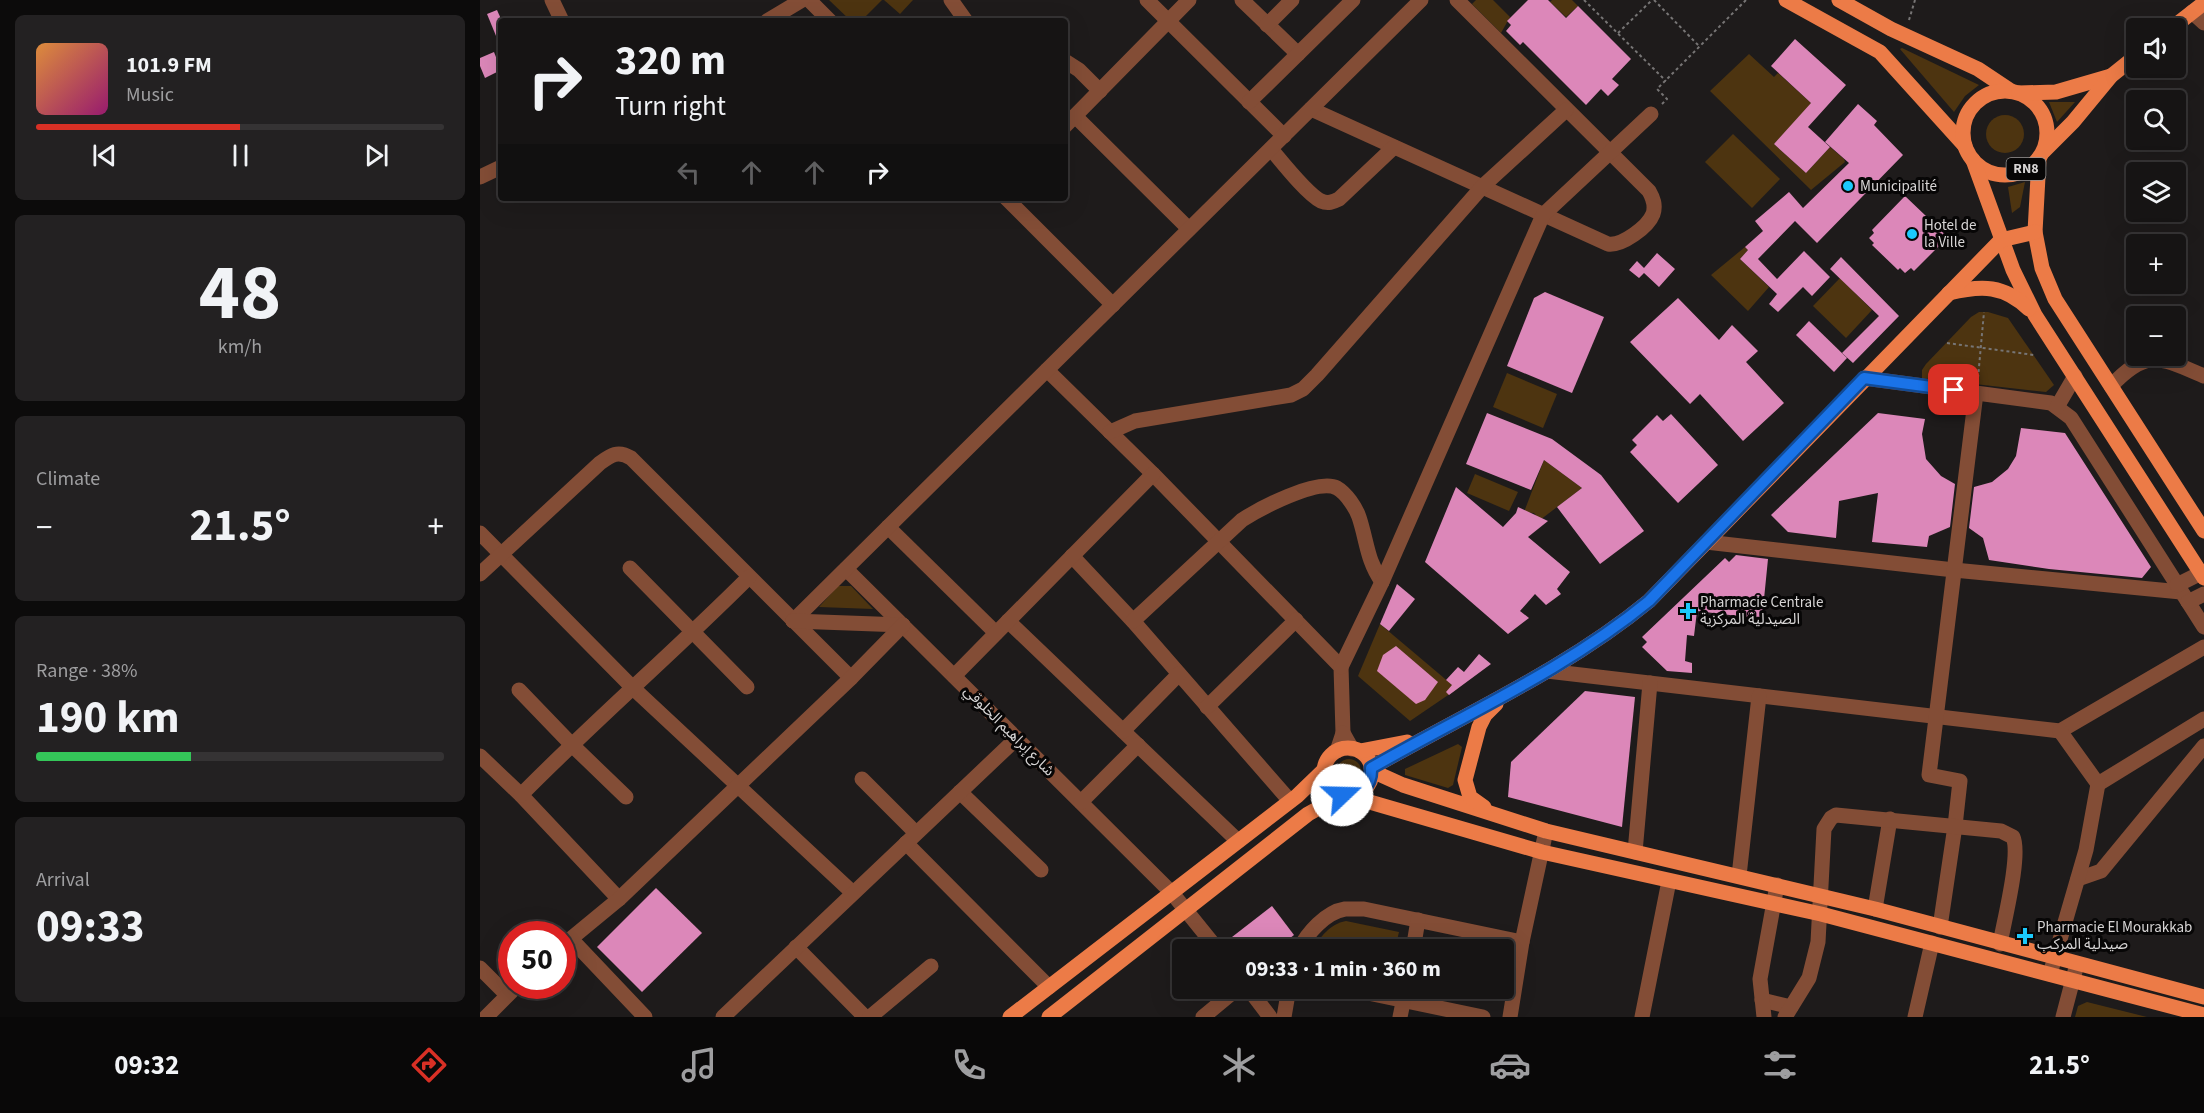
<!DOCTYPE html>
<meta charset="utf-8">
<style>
:root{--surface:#161414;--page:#232122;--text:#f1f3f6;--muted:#9e9ea0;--line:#353334;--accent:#d93025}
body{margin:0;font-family:"Source Sans 3","Noto Sans Arabic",sans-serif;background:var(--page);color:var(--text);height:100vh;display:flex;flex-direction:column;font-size:22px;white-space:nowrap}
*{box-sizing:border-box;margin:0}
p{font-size:20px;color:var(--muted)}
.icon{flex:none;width:33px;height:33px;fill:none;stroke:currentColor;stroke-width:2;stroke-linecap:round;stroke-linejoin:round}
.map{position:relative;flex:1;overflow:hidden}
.drawer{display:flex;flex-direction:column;gap:15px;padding:15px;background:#0c0b0b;width:480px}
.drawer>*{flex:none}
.banner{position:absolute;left:18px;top:18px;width:570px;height:183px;border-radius:6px;box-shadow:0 6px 24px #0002,0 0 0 2px var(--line);background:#161414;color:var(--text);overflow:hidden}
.controls{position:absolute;left:1646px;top:18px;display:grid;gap:12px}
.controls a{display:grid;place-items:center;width:60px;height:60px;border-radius:6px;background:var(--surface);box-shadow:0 6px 24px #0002,0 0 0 2px var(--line);font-size:30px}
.speed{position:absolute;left:18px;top:921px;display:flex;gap:12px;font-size:30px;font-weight:700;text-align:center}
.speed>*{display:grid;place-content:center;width:78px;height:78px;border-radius:50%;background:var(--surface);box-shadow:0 6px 24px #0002,0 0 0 2px var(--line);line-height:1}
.speed .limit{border:9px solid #d22;background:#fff;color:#111}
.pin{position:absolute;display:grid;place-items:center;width:51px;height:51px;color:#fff;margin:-26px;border-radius:12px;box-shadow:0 3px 9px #0006}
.me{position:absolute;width:66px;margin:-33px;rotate:69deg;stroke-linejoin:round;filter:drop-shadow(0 0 4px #0008)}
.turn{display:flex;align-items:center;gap:21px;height:126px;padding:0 18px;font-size:27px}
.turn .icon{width:78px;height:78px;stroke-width:2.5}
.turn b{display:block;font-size:42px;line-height:51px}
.lanes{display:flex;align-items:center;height:57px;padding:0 18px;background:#0003;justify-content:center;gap:30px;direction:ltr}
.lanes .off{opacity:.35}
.big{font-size:45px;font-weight:700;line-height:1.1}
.drawer .card{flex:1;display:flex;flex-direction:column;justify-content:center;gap:9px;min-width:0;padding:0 21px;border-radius:9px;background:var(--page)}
.drawer .dial{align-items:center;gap:0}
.dial b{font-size:78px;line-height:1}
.song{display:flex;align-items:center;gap:18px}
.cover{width:72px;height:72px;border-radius:9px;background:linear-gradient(135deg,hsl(30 70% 55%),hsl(320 70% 35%))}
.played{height:6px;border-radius:3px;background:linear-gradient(90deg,var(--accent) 50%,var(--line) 50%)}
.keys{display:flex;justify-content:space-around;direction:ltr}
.heat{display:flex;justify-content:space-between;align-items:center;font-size:33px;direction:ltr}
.charge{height:9px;border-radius:4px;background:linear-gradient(90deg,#34c759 38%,var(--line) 0)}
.trip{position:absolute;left:692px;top:939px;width:342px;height:60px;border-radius:6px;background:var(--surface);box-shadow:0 6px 24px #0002,0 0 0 2px var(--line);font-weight:700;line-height:60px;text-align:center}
.tab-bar{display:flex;height:96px;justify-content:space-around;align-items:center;background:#090808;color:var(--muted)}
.tab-bar .icon{width:42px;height:42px}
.tab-bar .current{color:var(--accent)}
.tab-bar b{font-size:27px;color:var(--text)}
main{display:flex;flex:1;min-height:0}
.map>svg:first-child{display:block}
</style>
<main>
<section class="drawer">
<div class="card">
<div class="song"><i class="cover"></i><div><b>101.9 FM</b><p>Music</p></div></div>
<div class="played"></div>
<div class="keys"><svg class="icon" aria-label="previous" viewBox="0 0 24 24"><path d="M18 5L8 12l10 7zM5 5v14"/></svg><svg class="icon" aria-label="pause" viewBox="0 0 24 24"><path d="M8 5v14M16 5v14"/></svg><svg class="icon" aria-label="next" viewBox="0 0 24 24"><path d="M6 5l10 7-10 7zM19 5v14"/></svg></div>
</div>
<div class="card dial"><b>48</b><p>km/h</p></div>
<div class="card"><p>Climate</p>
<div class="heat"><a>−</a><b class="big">21.5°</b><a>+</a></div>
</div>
<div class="card"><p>Range · 38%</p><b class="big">190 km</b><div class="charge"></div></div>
<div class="card"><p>Arrival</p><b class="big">09:33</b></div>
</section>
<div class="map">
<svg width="1724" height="1017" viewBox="0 0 1724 1017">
<rect width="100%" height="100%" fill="#1e1b1b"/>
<g fill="#4d3410">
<polygon points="349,0 402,0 381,21 371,21"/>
<polygon points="404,0 433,0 420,14"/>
<polygon points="996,0 1013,0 1030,17 1021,33 992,4"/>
<polygon points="1072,0 1092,0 1098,6 1086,17 1070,2"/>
<polygon points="1422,48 1499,85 1485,96 1474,112 1420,49"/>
<polygon points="1269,54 1294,77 1298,73 1332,104 1294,144 1326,173 1350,147 1364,159 1365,162 1331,190 1230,91"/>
<polygon points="1569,102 1595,102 1577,122"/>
<circle cx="1525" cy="134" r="19"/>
<polygon points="1253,134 1300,179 1272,208 1225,162"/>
<polygon points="1545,182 1540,207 1532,213 1528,187"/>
<polygon points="1265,247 1268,250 1260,259 1289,287 1268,311 1231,275"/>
<polygon points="1360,278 1392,310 1366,338 1333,306"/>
<polygon points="1499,312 1508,312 1528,318 1574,385 1566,392 1442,378 1442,370 1446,364 1491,317"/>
<polygon points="1027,373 1077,394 1063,428 1013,407"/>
<polygon points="1064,460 1102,488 1060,520 1054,513 1044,512"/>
<polygon points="995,474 1038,492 1029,511 987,493"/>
<polygon points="358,586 371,586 393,609 339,607"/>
<polygon points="900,624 977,689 930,721 878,676"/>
<polygon points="978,744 982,747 973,785 968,788 925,775 925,769"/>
<circle cx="869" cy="771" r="12"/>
<path d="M866,921L919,932L915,949H831C842,937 849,924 866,921Z"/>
<polygon points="1607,1002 1667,1017 1595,1017 1598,1006"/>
</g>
<g fill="#dc87b9">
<polygon points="1048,0 1068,0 1086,18 1098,6 1151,59 1132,79 1139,85 1128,96 1121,89 1106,105 1043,42 1040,45 1026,31 1031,25 1027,21"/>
<polygon points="17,10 21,19 21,48 7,14"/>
<polygon points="1315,39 1366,85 1328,127 1350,147 1326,173 1294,144 1331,103 1291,66"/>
<polygon points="14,52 21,70 5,78 0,66 0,58"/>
<polygon points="1378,104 1397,121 1394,125 1423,155 1337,243 1315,221 1278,259 1297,279 1324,251 1350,277 1332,296 1323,287 1298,312 1289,304 1297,294 1260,259 1268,250 1265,247 1283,231 1275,221 1309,192 1323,208 1369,163 1345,142"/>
<polygon points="1425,196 1468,237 1434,271 1431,268 1425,273 1420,268 1418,270 1392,245 1394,243 1389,238 1394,233 1392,230"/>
<polygon points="1177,253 1195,269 1179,287 1164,273 1159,278 1149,270 1157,261 1164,268"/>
<polygon points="1361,257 1419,316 1373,363 1362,353 1399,316 1350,269"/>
<polygon points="1065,292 1124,317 1092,393 1027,366 1054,298"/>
<polygon points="1198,298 1239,340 1252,325 1278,351 1266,362 1304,403 1263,441 1220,394 1210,404 1150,342"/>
<polygon points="1329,321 1367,358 1354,372 1316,335"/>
<polygon points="1007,413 1072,439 1121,475 1164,531 1120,564 1077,507 1102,488 1064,460 1051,490 986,464"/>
<polygon points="1398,413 1445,419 1442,434 1446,459 1461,476 1475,484 1470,527 1449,536 1447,547 1392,542 1398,493 1359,501 1356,538 1308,532 1291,515"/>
<polygon points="1191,414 1238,465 1198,503 1150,452 1157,445 1152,440 1177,415 1183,421"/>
<polygon points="1541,428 1585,433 1671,567 1662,578 1569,569 1509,560 1503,538 1489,528 1494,487 1512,482 1528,469 1536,456"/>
<polygon points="976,487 1023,527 1036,513 1038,507 1068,521 1048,537 1090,572 1077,589 1081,594 1066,605 1055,594 1040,611 1049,618 1028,634 945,562"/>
<polygon points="1256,555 1288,559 1282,619 1217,611 1214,636 1207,635 1205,661 1212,663 1212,673 1187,671 1162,647 1167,642 1162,637 1245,558 1249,562"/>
<polygon points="917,584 935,599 909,631 900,624"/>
<polygon points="916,646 958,682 945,700 936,704 897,671 903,655"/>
<polygon points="999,654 1011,664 969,695 966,692 972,685 966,680 978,667 984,672"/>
<polygon points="1105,691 1155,697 1142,827 1028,797 1031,762"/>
<polygon points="176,888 222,933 162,992 117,947"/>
<polygon points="792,906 814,935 795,950 762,950 752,937"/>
</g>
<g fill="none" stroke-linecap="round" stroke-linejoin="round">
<g stroke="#777575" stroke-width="2" stroke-dasharray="3 3" stroke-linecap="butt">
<polyline points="1104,0 1186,81"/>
<polyline points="1174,0 1220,47"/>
<polyline points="1429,20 1435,0"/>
<polyline points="1138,33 1172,0"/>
<polyline points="1182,104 1187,99 1177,89 1266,0"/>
<polyline points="1467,343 1554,355"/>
<polyline points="1498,378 1504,312"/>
</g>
<g stroke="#834d36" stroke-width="15">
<polyline points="72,0 82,21"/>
<polyline points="329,0 350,21"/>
<polyline points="471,0 486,21"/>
<polyline points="667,0 804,136"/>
<polyline points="762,0 818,54"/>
<polyline points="1712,12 1724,23"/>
<polyline points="287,21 322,0"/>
<polyline points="787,25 812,0"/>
<polyline points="585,61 599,70 620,91"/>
<polyline points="769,102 873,0"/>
<path d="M831,109L1128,244C1142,246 1168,227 1173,214C1176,205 1173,198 1169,191L977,0"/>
<polyline points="595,116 709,229"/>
<polyline points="585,126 709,0"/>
<path d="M791,149C802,162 827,194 841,201C848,204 853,202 859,199L914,147"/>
<polyline points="0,177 21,167"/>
<polyline points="526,198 633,305"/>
<polyline points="567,370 673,474 861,667 863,733"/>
<polyline points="1384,378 1571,403 1591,418 1724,627"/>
<path d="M1631,386C1667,348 1680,357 1724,376"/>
<polyline points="1577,407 1595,376"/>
<polyline points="630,432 655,421 811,395 823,389 837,375 1003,186 1086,110"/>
<polyline points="408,527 516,633"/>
<polyline points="0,533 153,688 373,893"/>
<polyline points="1226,542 1474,570 1701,592"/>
<polyline points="592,556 653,621 810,801"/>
<polyline points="150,568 267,687"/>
<polyline points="366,569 692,893 738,950"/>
<path d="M0,574L120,463C131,455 138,450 151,458L371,678"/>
<polyline points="1697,585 1721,573"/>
<polyline points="1708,602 1724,594"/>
<polyline points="313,621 941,0"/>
<polyline points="313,621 423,625"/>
<polyline points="528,621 758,841"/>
<path d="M653,621L762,520C779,509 837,478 857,488C866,493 876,508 879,517C887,541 887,561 902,582"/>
<polyline points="861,667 902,582 1063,215 1171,114"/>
<polyline points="1067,671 1580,731 1724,647"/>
<polyline points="474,676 673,474"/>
<polyline points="39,690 91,744 146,797"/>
<polyline points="727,707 816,620"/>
<polyline points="643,731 699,674"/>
<polyline points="857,751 863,733 872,749"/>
<polyline points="0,756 41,795 139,899"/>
<polyline points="382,779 436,833"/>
<polyline points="1618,784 1724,719"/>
<polyline points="480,792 561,870"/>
<path d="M41,795C115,720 194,652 269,577"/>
<polyline points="601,802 658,745"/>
<polyline points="426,843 569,987"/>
<polyline points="1155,852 1170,683"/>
<polyline points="1259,876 1279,696"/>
<polyline points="1598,879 1621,871 1724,746"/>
<polyline points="1395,909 1410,819"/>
<polyline points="1460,927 1475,826 1480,781 1449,775 1496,393"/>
<polyline points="91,939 165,1017"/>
<polyline points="82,946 139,899 371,678 423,625"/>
<polyline points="316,947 385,1017"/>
<path d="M819,950C827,933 846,912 865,909C871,909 878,909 884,909L1042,942"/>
<polyline points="933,950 938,920"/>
<polyline points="0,968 27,995"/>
<polyline points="1570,974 1606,850 1618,784 1580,731"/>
<polyline points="768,988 790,1017"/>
<polyline points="864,988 1003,1017"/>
<polyline points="1282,1000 1311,1007"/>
<polyline points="6,1017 37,986"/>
<polyline points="243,1017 537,738"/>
<polyline points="390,1017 451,966"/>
<polyline points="723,1017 758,988"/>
<polyline points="804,1017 809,988"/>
<polyline points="920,1017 926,988"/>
<polyline points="1030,1017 1042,942 1066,831"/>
<polyline points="1162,1017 1189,881"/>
<polyline points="1284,1017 1280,979 1297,885"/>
<path d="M1305,1017L1329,978L1338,942L1344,829L1351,818L1356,815L1521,831L1533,837C1541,855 1524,921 1520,944"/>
<polyline points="1435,1017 1452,943"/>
<polyline points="1583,1017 1597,964"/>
</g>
<g stroke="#ec7b47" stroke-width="15">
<polyline points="1306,0 1400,52 1485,146"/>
<polyline points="1359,0 1411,29 1498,69 1531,91"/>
<polyline points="1692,28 1724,3"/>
<circle cx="1525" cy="133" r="42"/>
<polyline points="1539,93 1576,92 1631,76"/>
<polyline points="1564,151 1593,122 1631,76 1656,56"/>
<polyline points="1559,158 1555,232 1562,268 1575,299 1724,531"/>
<polyline points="1493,160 1533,270 1555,315 1724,578"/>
<path d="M1469,293C1502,285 1524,285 1549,309"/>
<circle cx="868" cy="772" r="24"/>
<polyline points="880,751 927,742"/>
<path d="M891,768C985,714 1085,670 1169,601L1521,240L1555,232"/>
<polyline points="892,771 923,785 1066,831 1395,909 1724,997"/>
<polyline points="869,796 1062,852 1341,914 1724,1015"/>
<polyline points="1004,807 990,797 985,780 999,727 1005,715 1016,704"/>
<polyline points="530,1017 817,796 844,770"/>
<polyline points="569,1017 828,814 862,795"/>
</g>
</g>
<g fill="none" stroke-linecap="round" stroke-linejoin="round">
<g stroke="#114b97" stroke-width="15">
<path id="route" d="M862,795C880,797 892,786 891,768C985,714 1085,670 1169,601L1384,378L1474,390"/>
</g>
<use href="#route" stroke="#1a73e8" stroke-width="10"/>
</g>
<g fill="#1bc9fc" stroke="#070606" stroke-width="2">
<circle cx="1368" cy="186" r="6"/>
<circle cx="1432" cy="234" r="6"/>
<path d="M1205 602h6v6h6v6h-6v6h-6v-6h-6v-6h6z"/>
<path d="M1542 927h6v6h6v6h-6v6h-6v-6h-6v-6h6z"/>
</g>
<g text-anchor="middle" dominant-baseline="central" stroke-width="6" stroke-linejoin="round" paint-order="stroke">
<rect fill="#070606" stroke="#999797" stroke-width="1.5" x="1526.5" y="158" width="39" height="22" rx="4.5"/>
<g font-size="14" font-weight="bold" fill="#d7d5d5">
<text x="1546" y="169">RN8</text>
</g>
<g font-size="15" fill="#d7d5d5" stroke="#070606" text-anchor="start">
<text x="1380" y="186">Municipalité</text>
<text x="1444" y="225">Hotel de<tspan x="1444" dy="17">la Ville</tspan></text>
<text x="1220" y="602">Pharmacie Centrale<tspan x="1220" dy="17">الصيدلية المركزية</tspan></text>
<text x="1557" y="927">Pharmacie El Mourakkab<tspan x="1557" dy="17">صيدلية المركب</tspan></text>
</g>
<g font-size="15" fill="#d7d5d5" stroke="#070606">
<text transform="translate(529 731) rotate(45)">شارع إبراهيم الخلوقي</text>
</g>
</g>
</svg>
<div class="controls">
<a><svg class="icon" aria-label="sound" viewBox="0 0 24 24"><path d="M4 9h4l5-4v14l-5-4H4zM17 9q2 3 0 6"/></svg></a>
<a><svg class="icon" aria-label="search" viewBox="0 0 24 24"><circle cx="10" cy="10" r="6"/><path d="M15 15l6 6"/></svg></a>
<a><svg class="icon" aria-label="layers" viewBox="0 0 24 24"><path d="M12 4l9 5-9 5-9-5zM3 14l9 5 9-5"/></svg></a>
<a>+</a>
<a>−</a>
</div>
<div class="speed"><div class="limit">50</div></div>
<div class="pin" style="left:1474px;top:390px;background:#d93025"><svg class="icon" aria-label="arrive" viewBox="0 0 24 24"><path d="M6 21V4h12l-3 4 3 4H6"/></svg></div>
<svg class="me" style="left:862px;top:795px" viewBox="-20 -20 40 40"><circle r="19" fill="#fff"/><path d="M0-13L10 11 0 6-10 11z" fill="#1a73e8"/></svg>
<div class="trip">09:33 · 1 min · 360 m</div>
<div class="banner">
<div class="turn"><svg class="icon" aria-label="right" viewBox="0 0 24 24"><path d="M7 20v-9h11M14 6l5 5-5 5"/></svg><div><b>320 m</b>Turn right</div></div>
<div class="lanes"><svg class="icon off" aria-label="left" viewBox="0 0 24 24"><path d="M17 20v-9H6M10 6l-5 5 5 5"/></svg><svg class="icon off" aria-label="ahead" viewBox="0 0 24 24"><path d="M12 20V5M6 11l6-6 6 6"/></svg><svg class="icon off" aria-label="ahead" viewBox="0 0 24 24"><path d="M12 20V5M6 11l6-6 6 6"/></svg><svg class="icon" aria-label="right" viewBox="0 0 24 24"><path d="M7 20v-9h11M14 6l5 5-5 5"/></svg></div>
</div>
</div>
</main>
<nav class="tab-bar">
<b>09:32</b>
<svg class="icon current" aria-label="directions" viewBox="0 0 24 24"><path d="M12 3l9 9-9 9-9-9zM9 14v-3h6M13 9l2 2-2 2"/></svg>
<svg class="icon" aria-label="music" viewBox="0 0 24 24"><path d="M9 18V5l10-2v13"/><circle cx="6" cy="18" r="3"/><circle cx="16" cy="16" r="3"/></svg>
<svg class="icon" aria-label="phone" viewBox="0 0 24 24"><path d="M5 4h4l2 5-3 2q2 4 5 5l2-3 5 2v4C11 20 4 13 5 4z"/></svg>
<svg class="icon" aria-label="climate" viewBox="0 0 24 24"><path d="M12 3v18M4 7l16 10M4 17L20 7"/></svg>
<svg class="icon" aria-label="car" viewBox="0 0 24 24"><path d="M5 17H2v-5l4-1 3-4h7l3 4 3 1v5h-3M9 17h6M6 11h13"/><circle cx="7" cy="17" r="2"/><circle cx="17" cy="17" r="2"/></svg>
<svg class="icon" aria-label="filters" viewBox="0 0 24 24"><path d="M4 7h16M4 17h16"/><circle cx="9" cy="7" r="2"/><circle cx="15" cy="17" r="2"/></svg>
<b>21.5°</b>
</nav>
